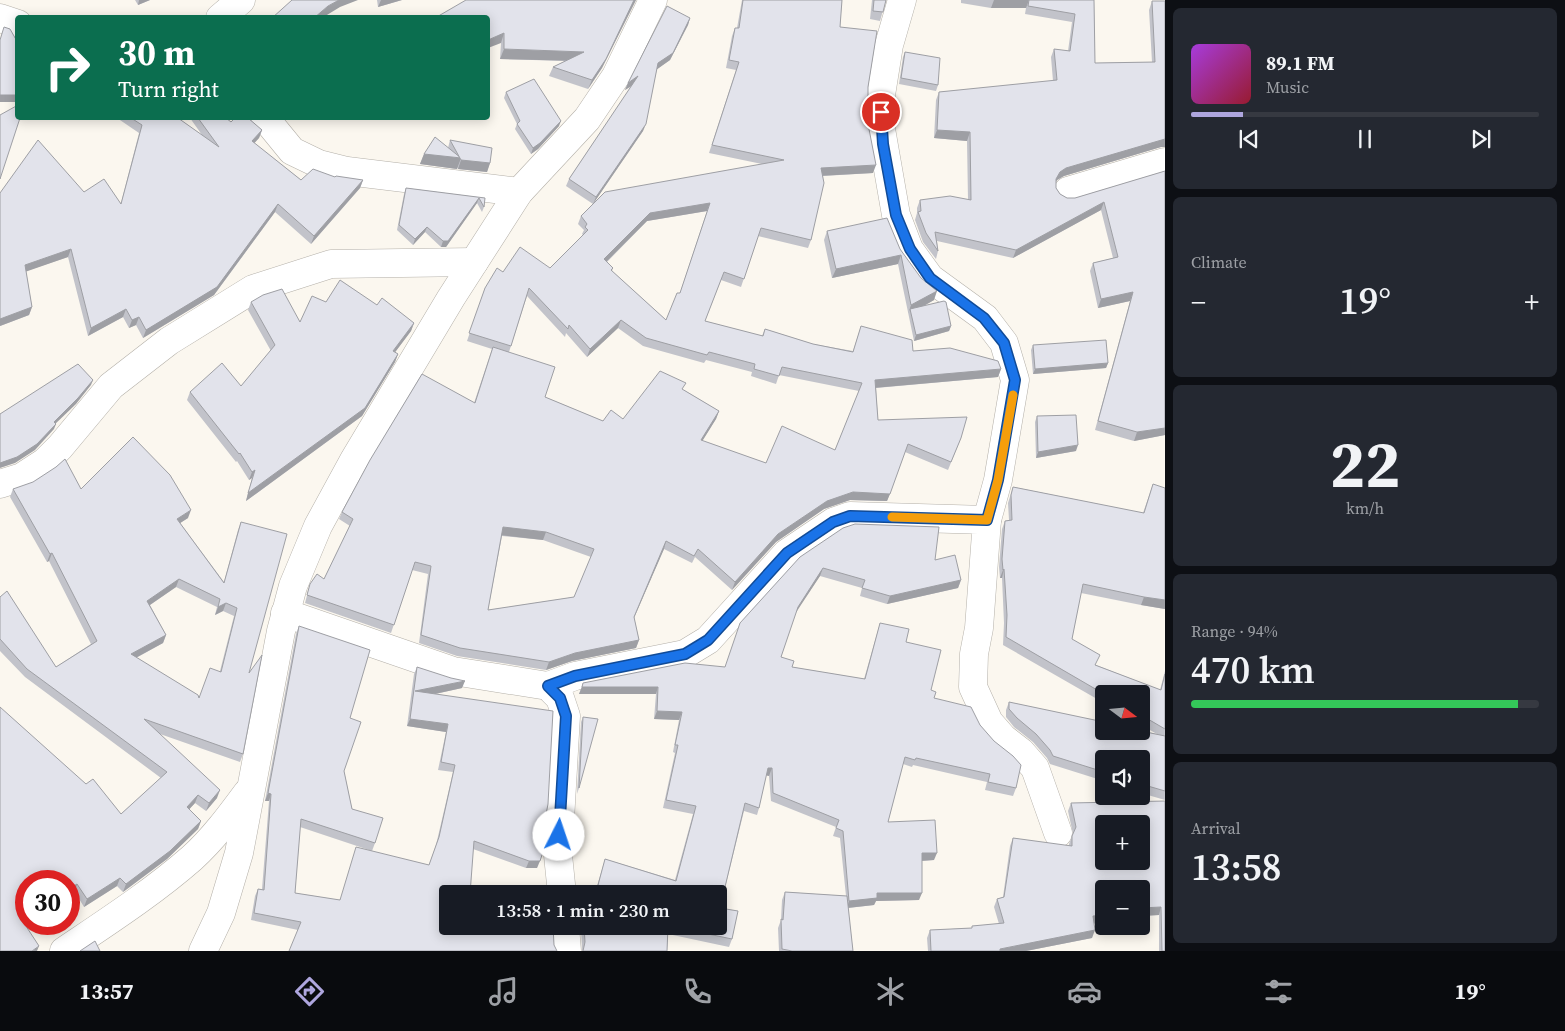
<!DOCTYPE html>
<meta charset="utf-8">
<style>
:root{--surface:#171b24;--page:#242831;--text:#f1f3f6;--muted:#9ea1a6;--line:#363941;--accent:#aea6de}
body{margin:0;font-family:"Source Serif 4",serif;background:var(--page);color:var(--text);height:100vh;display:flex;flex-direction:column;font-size:19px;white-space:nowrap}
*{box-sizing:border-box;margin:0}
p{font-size:16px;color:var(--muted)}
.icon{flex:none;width:28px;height:28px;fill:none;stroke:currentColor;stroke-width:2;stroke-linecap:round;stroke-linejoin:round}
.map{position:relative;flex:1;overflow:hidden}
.details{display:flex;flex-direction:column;gap:8px;padding:8px;background:#0d0f14;width:400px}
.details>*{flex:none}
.hud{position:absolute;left:15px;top:15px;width:475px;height:105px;border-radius:5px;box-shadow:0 2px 12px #0003;background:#0b6e4f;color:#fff;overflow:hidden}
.needle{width:32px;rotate:106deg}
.tools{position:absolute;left:1095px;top:685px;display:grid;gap:10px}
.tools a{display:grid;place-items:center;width:55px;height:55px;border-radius:5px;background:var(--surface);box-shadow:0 2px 12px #0003;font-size:25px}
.speed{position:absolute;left:15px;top:870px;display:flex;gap:10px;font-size:25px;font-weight:700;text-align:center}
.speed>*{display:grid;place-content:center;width:65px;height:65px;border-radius:50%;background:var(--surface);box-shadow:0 2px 12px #0003;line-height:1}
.speed .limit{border:8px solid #d22;background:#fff;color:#111}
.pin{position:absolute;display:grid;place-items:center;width:42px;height:42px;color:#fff;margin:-21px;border:2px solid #fff;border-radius:50%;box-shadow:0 1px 5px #0007}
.me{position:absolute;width:55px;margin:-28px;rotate:4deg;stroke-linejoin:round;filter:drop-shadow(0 0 4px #0008)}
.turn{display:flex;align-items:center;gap:18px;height:105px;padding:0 20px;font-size:22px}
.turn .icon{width:65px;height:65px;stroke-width:2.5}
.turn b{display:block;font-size:35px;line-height:42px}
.big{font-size:38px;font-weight:600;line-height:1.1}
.details .card{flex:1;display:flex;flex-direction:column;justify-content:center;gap:8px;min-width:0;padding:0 18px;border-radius:8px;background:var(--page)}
.details .dial{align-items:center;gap:0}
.dial b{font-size:65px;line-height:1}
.song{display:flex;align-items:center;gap:15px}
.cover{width:60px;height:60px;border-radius:8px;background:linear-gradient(135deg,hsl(280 70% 55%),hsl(350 70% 35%))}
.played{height:5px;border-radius:2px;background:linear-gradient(90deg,var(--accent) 15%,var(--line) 15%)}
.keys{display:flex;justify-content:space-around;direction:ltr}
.heat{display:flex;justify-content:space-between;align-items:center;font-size:28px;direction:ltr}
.charge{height:8px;border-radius:4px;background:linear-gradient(90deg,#34c759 94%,var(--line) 0)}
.trip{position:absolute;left:439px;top:885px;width:288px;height:50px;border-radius:5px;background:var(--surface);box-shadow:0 2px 12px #0003;font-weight:600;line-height:50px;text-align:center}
.tab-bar{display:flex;height:80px;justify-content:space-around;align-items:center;background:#090b0e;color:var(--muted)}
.tab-bar .icon{width:35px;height:35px}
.tab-bar .current{color:var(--accent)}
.tab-bar b{font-size:22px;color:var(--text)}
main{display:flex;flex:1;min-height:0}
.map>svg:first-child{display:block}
</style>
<main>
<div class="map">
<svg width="1165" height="951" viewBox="0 0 1165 951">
<rect width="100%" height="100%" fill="#fbf7ef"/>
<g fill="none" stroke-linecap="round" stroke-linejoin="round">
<g stroke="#b4b0a9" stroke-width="29">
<g id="street">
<polyline points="902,0 889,45 881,95 881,129 896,215 909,249 930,278 985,318 1004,343 1015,380 998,480 987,520"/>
<polyline points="0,18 18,24"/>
<polyline points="220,18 241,0"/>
<polyline points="265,118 292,151 319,164 347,171 519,192"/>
<polyline points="1068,191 1165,162"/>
<polyline points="0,484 22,477 45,462 60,447 111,386 169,341 253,289 331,264 474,262"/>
<polyline points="285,613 453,671 548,686 560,698 566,716 558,855 562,894"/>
<polyline points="548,686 575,676 685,654 708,640 787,553 833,522 850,516 987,520 979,628 974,654 973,687 989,722 1003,738 1021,752 1035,768 1058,833"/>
<polyline points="565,926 567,951"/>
<path d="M64,951C107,922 152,893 192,858C213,839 230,816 247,793"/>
<polyline points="203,951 221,913 239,853 281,631 293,586 318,526 354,460 451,298 519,192 587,119 616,76 653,0"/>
</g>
</g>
<use href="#street" stroke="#fff" stroke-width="28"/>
</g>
<g fill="#c2c3ca" fill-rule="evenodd">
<polygon points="135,0 150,0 138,5"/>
<polygon points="377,0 402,0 378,7"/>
<polygon points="466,0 636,0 602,68 588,89 549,76 553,67 565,61 500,59 501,43"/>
<path d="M742,0H842L840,27L868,87V124L873,173L823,176L811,240L808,248L758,236L741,287L721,280L705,321L762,336L765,329L813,344L853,351L861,326L913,351L1001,369L998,377L876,388L878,420L961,438L948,470L905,452L887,501L850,500L824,509L776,542L732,590L695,557L692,563L664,549L634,617L639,640L636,648L572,661L546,670L457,656L419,643L428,574L412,570L391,633L305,603L310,584L324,579L350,526L339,519L342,512L474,403L492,349L467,341L485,288L503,272L550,268L583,235L582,234L584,230L578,224L581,216L593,204L566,186L569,179L632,86L625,90L628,83L690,18L688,25L670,60L657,69L643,131L593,204L762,164L709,153L736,70L726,68L732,36L735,28H737ZM707,211L680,293L666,320L612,271L613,268L607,262L647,221ZM527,296L565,337L566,333L587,357L618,328L643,346L704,363L706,360L752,372L751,376L776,384L779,375L859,391L835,450L766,463L702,441L716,419L719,411L684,390L623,419L603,421L545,397L509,352ZM502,536L543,540L591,557L574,597L488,610Z"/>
<polygon points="872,0 886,0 880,21 870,19"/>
<polygon points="961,0 1094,0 1095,63 1152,62 1149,10 1152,1 1165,1 1165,147 1161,147 1064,176 1057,180 1056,182 1056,188 1060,194 1067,198 1075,198 1165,171 1165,435 1134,441 1095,430 1130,301 1098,308 1090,271 1093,263 1113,258 1101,210 1013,258 937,241 938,251 936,259 923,242 915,220 917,213 917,208 920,200 968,200 967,141 934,138 936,100 939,92 1053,81 1051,57 1054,49 1068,51 1072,22 1025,14 1026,8 991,8 961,3"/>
<polygon points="905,52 938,85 936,91 899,84 903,57"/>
<polygon points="506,92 559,126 538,149 531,154 515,129 517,124 504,98"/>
<polygon points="117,118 178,118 202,135 190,118 226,118 231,122 262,130 259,138 254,143 301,180 335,177 363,180 360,188 311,244 275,212 214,295 143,338 136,325 129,328 123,317 88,336 68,257 26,271 32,307 29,315 0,326 0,193 84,192 121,203 139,133"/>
<polygon points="450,140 490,163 487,172 458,169 457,167 457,169 420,164 424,154 448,148"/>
<polygon points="406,188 485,198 484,207 482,212 477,203 446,247 441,247 425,232 413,245 397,230 404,194"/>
<polygon points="827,231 900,249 934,300 924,306 951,326 949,331 914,341 898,264 832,278 824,240"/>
<polygon points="251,302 300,322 326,302 377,305 414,323 411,331 395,352 398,354 395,362 362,416 246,501 252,478 249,480 237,461 236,462 187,400 190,392 241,386 271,351 248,310"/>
<polygon points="1033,345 1108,363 1106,368 1033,374 1031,350"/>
<polygon points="1037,416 1076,451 1036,458 1035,422"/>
<polygon points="1153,484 1165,609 1141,605 1081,593 1072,639 1096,665 1160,690 1165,671 1165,800 1141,793 1141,759 1104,759 1104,781 1050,764 1047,758 1033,742 1014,727 1006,717 1006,710 1009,702 1157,734 1141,725 1141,694 1104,694 1104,703 1003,645 1004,623 1002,578 1000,578 999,567 1002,529 1005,521 1009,520 1008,503 1013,487 1143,513"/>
<path d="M13,489H81L188,518L180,523L224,582L238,530L241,522L249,673L243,754L240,762L160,734L217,798L206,811L195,803L189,809L201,821L198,829L167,859L123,892L117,886L84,907L75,892L23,922L0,951L86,784L121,814L161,778L25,677L0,651V597L56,667L91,644L49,561L47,562L10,497ZM176,587L217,607L215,615L223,611L234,616L220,671L199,698L136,658L163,643L166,635L150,605Z"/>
<polygon points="800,557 935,560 961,580 958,588 887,604 860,596 862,588 820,576 795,613 781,657 792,667 864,679 880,623 906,642 931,690 934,698 980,725 1016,788 1013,796 985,790 987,782 913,765 912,767 903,764 888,822 934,860 922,861 919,900 876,901 874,905 848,908 853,951 779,951 778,928 781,920 782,900 785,892 846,896 840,838 833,836 836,827 771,801 769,776 766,775 759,808 757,815 744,811 720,908 732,939 729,947 668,934 667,951 582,951 581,926 718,926 718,894 597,894 595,893 605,859 675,880 693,814 663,808 675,753 673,752 679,720 654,719 656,694 579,694 583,683 725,667"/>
<polygon points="299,626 350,718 344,771 352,809 375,843 372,851 300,827 295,893 339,900 429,865 436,845 453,772 438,770 446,732 407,726 414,674 417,667 462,688 435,694 542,836 537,868 526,868 473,849 298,930 251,920 255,896 258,889 262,889 269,801 265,801 296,634"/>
<polygon points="583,717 579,788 577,794 581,722"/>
<polygon points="1165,801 1165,951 1159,951 1159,915 1141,916 1141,889 1094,923 1092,938 1026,951 928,951 927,938 930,930 972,928 972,926 999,924 994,907 997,899 1003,897 1010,846 1013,838 1069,846 1069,844 1073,834 1068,811 1071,803"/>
</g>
<g fill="#9e9fa4">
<polygon points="139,0 150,0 138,5"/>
<polygon points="339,0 358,0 340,7 322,18 314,18 328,6"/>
<polygon points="381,0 402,0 378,7"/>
<polygon points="634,0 636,0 602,68 588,89 592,80"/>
<polygon points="994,0 1029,0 1026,8 991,8"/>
<polygon points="690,18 688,25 670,60 656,70 658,63"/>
<polygon points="504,33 501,43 488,48 488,40"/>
<polygon points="504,49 584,52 581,61 500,59"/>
<polygon points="638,76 636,83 625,90 628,83"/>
<rect x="0" y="95" width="18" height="7"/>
<polygon points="561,121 559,126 538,149 531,154 533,148"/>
<polygon points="646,124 643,131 593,204 596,197"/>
<polygon points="262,130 259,138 249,149 252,141"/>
<polygon points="937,130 970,132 967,141 934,138"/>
<polygon points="1163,139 1165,139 1165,147 1161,147 1064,176 1057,180 1053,187 1056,179 1060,172 1066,168"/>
<polygon points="424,154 461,158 457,169 420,164"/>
<polygon points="461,160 490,163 487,172 458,169"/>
<polygon points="876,165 873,173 818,176 821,168"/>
<polygon points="363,180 360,188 311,244 314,236"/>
<polygon points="479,198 477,203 446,247 441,247 443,241"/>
<polygon points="1104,202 1101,210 1013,258 1016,250"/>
<polygon points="710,203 707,211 647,221 601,267 604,259 650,213"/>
<polygon points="278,204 275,212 214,295 143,338 146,330"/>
<polygon points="427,227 425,232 413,245 415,239"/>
<polygon points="71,249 68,257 22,273 25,265"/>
<polygon points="901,255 898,264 832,278 836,269"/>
<polygon points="937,291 934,300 911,313 910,309 908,314 911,305"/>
<polygon points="1133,292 1130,301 1098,308 1101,299"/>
<polygon points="32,307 29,315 0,326 0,319"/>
<polygon points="126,309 123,317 88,336 91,328"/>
<polygon points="139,317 136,325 129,328 132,320"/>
<polygon points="621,320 618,328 587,357 590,349"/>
<polygon points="414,323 411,331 390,359 393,351"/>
<polygon points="951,326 949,331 914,341 916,335"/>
<polygon points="398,354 395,362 362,416 246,501 248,493"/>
<polygon points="1108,363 1106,368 1033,374 1035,369"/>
<polygon points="1001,369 998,377 873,388 875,380"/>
<polygon points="93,380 91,385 76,404 52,427 54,422"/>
<polygon points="719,411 716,419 698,448 701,440"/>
<polygon points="56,424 54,429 35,450 15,463 0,468 0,463"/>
<polygon points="1165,428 1165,435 1134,441 1137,432"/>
<polygon points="1078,445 1076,451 1036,458 1038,452"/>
<polygon points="255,470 252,478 249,480 252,472"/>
<polygon points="853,492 890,494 887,501 850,500 824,509 776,542 732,590 735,582 778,534 827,501"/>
<polygon points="191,510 188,518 174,527 177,519"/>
<polygon points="503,527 546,532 543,540 500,535"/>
<polygon points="666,541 664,549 631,625 634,617"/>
<polygon points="52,553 49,561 47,562 50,554"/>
<polygon points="823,568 820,576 795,614 798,607"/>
<polygon points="1004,569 1002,578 1000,578 1003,570"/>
<polygon points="179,579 176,587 144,609 147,601"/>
<polygon points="961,580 958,588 887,604 890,596"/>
<polygon points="1144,597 1165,600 1165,609 1141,605"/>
<polygon points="226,603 223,611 215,615 218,607"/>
<polygon points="166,635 163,643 128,662 131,654"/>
<polygon points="639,640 636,648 572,661 546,670 549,662 575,653"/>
<polygon points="465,681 462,688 412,699 415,691"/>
<polygon points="582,687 658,687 656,694 579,694"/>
<polygon points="657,711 682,712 679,720 654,719"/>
<polygon points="410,719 448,724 446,732 407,726"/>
<polygon points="768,768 772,768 769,776 765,775"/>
<polygon points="220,790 217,798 206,811 209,803"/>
<polygon points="268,793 271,794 269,801 265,801"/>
<polygon points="198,795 195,803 184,815 187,807"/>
<polygon points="201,821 198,829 167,859 123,892 126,884"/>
<polygon points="922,853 937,853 934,860 919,861"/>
<polygon points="529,861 540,861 537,868 526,868"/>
<polygon points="120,878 117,886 84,907 87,899"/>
<polygon points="77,884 75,892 69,895 69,889"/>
<polygon points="877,893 922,893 919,900 876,901 874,905 847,908 849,901"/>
<polygon points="1161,907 1159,915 1141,916 1141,908"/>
<polygon points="26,914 26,920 17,925 20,917"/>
<polygon points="1104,915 1104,923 1090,924 1093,916"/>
<polygon points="1095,930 1092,938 1026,951 999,951 1000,949"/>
<polygon points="39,946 37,951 32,951"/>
</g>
<g fill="#e2e3eb" stroke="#9e9fa4" fill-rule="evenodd">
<polygon points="292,0 339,0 328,6 314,18 272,18"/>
<polygon points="466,0 634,0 606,59 592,80 553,67 584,52 504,49 504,33 488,40 488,18 435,18"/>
<path d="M743,0H842L840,27L877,31L868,87V124L876,165L821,168L824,183L811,240L761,228L744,279L724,272L705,321L763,336L765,329L813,344L853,352L861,326L912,340L913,351L950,348L998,361L1001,369L875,380L878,420L967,417L961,438L951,462L908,444L890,494L853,492L827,501L778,534L735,582L698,549L694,556L666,541L634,617L639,640L575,653L549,662L460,648L421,635L431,566L415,562L394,625L307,595L310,584L317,574L324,579L353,519L342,512L370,460L422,374L475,403L493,347L555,367L545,397L603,421L611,410L623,419L660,371L686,383L682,389L719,411L701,440L766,463L782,426L835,450L862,383L782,367L779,376L754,369L755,364L709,352L707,355L646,338L621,320L590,349L569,325L568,329L529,288L511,346L469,333L485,288L497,268L503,272L520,247L550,268L588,230L585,227L587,224L581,216L605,192L784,160L712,145L739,62L729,60L735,28H739ZM710,203L680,293H677L666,320L611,270L613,268L604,259L650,213ZM503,527L546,532L594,549L574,597L488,610Z"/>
<polygon points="874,0 886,0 883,12 873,11"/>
<polygon points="1029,0 1094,0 1095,63 1155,62 1152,1 1165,1 1165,139 1066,168 1060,172 1056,179 1056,188 1060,194 1067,198 1075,198 1165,171 1165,428 1137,432 1098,421 1133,292 1101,299 1093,263 1118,257 1104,202 1016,250 935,232 938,251 926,233 918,212 921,211 920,200 950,196 971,200 970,132 937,130 939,92 1057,80 1054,49 1070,51 1075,14 1028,6"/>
<polygon points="667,6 690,18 673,53 658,63 646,124 596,197 569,179 638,76 628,83"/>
<polygon points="4,27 10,29 18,43 18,95 0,95 0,40"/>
<polygon points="905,52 940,58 938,85 901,78"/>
<polygon points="534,79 561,121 540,143 533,148 517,124 520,121 506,92"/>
<polygon points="18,105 18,118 20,118 0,179 0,115"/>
<polygon points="131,118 178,118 219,147 198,118 226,118 231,122 235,118 248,118 262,130 252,141 301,180 313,169 335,177 336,176 363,180 314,236 278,204 217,287 146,330 139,317 132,320 126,309 91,328 71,249 25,265 32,307 0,319 0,193 38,140 84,192 104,179 121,204 142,125"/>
<polygon points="435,137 461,158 424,154"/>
<polygon points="450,140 492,148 490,163 461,160"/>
<polygon points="406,188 485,198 484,207 479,198 448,241 443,241 427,227 415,239 399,225"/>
<polygon points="887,218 900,249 921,278 937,291 911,305 901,255 836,269 827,231"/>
<polygon points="340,280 377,305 382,298 414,323 393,351 398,354 365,408 248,493 255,470 252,472 240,453 239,454 190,392 222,363 241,386 275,345 251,302 263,295 282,289 300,322 312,296 326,302"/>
<polygon points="944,301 946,302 951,326 916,335 910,309"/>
<polygon points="1106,340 1108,363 1035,369 1033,345"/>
<polygon points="78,364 93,380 78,398 54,422 56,424 37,444 17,457 0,463 0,414"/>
<polygon points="1076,415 1078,445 1038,452 1037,416"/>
<path d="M133,437L170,475L191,510L177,519L224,583L241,522L287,534L249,673L262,655L243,754L144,719L220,790L209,803L198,795L187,807L201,821L170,851L126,884L120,878L87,899L77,884L69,889V881H26V914L20,917L39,946L32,951H0V707L86,784L93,779L121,814L167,772L27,669L0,639V597L7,591L56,667L97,641L52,553L50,554L13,489L33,482L56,467L65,459L81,489ZM179,579L220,599L218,607L226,603L237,608L221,672L210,668L199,698L198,695L131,654L166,635L147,601Z"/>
<polygon points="1153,484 1165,488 1165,600 1144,597 1083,584 1072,639 1100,655 1095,665 1161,690 1165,674 1165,729 1141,715 1141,694 1104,694 1006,637 1007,615 1004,569 1003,570 1002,559 1005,521 1012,520 1011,495 1013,487 1144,513"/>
<polygon points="855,524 939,527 935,560 955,555 961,580 890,596 862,588 865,580 823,568 798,607 781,657 794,661 792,667 865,679 880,623 909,629 906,642 941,650 931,690 936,692 934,698 971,707 980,725 994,741 1013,756 1021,765 1016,788 988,782 990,774 916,758 915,760 905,757 888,822 935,820 937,853 922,853 922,893 877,893 877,898 849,901 843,831 836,828 839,820 773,793 772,768 768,768 759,808 745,803 720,908 738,911 732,939 670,926 718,926 718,894 621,894 598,885 605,859 676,881 696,806 666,800 678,745 675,745 682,712 657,711 658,687 582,687 583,683 685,663 725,667 740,623 800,557 843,528"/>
<polygon points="299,626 370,650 350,718 361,722 344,771 352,809 383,818 375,843 301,819 295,893 340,900 356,847 429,865 439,837 455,765 441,762 448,724 410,719 417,667 451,678 465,681 415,691 553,711 548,804 542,836 546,837 545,846 540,861 529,861 474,841 470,894 448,894 448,926 553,926 554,945 557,951 289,951 301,922 254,913 258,889 264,890 271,794 268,793"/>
<polygon points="1009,702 1104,722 1104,731 1141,731 1165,736 1165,791 1141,784 1141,759 1104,759 1104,772 1053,756 1050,750 1036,734 1017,718 1009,709"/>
<polygon points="583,717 598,719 579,788"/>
<path d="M1165,801V951H1162L1161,907L1141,908V889H1104V915L1093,916L1095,930L1000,949V951H931L930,930L972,928V926L1004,923L997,899L1004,897L1013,838L1072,846V836L1076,827L1071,803ZM1104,824H1141V861H1104Z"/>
<polygon points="785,892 847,896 853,951 792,951 782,949 781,919 783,920"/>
<polygon points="584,926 668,926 667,951 583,951 585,942"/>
<polygon points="95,941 100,951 80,951"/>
</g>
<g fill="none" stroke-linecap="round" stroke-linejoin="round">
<g stroke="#114b97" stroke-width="12">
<polyline id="route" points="559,835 566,716 560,698 548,686 575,676 685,654 708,640 787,553 833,522 850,516 987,520 998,480 1015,380 1004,343 984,318 930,278 910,249 896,215 883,144 881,112"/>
</g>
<use href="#route" stroke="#1a73e8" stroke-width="9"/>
<polyline stroke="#f59e0b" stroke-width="9" points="892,517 987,520 998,480 1013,395"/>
</g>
</svg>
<div class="tools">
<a><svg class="needle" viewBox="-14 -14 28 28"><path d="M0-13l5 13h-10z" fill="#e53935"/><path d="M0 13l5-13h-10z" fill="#9ea1a6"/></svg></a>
<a><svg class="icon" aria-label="sound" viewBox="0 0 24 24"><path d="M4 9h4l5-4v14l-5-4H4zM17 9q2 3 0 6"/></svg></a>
<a>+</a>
<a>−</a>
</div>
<div class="speed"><div class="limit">30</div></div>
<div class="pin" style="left:881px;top:112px;background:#d93025"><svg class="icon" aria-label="arrive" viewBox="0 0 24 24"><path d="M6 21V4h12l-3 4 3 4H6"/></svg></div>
<svg class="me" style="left:559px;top:835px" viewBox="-20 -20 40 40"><circle r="19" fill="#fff"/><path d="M0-13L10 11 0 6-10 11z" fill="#1a73e8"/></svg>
<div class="trip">13:58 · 1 min · 230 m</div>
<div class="hud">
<div class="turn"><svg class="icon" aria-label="right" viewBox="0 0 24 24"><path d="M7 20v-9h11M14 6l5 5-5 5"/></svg><div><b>30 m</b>Turn right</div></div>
</div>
</div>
<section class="details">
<div class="card">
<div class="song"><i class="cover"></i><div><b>89.1 FM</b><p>Music</p></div></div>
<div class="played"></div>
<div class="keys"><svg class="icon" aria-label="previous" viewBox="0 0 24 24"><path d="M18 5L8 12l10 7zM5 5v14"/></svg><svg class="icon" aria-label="pause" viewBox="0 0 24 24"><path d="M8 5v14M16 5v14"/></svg><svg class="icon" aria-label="next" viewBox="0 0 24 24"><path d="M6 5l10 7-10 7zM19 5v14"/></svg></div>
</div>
<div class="card"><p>Climate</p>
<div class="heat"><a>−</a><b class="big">19°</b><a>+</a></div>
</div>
<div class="card dial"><b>22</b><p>km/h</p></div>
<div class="card"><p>Range · 94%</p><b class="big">470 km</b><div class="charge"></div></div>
<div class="card"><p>Arrival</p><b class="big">13:58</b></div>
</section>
</main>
<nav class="tab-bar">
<b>13:57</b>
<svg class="icon current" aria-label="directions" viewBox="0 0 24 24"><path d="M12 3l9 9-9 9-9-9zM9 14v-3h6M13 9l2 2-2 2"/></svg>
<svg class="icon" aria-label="music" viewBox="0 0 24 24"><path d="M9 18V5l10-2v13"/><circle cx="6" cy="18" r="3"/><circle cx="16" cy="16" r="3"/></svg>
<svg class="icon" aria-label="phone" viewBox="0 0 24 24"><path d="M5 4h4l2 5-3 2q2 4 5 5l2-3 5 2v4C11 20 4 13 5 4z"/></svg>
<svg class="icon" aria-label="climate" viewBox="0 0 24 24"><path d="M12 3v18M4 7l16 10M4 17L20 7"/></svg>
<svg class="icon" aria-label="car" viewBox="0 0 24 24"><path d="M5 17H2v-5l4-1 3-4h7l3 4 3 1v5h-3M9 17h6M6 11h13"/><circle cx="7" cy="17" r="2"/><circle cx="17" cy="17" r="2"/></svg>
<svg class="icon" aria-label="filters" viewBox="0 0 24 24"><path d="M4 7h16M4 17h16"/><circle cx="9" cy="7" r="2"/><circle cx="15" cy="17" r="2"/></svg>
<b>19°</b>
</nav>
